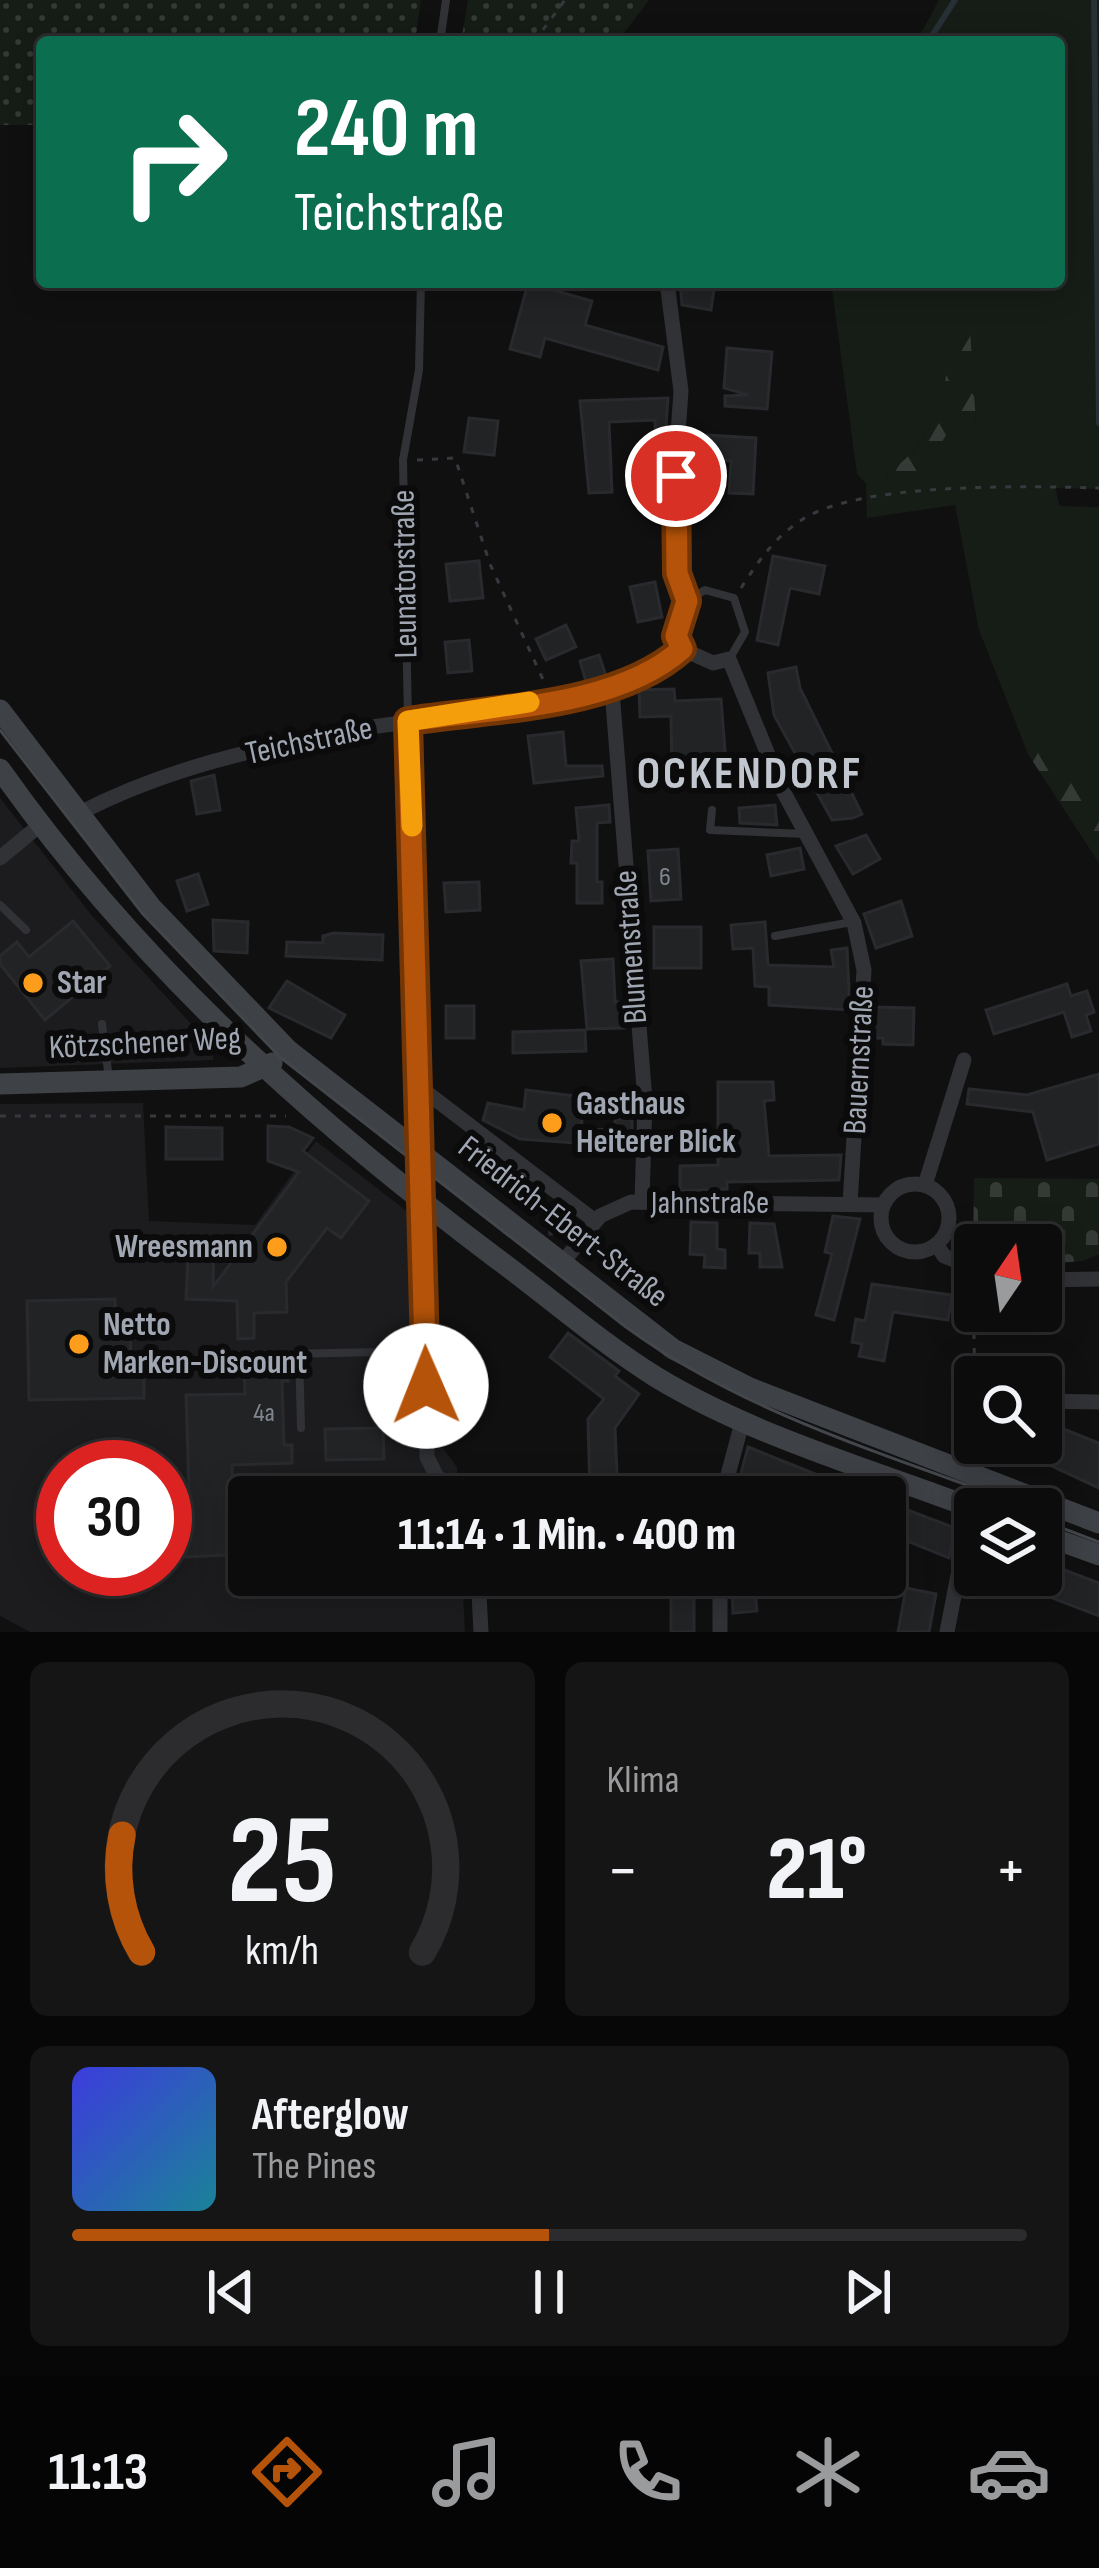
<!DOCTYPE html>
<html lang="de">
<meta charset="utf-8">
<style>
:root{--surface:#0c0c0d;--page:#151516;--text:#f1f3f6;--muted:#9a9b9d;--line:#2c2c2e;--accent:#b45309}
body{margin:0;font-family:"Sofia Sans Condensed",sans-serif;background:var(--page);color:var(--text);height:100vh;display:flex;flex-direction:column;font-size:45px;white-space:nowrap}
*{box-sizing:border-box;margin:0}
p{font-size:39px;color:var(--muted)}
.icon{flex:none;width:66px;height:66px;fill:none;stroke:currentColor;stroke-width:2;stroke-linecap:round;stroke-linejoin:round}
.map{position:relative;height:1632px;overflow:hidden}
.details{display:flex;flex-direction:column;gap:30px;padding:30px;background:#070707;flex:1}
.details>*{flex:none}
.top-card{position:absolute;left:36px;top:36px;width:1029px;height:252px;border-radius:12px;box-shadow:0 6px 30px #0003,0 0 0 3px var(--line);background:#0b6e4f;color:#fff;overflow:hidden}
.needle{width:78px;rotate:13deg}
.tools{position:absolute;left:954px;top:1224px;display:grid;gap:24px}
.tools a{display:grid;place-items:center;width:108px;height:108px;border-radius:12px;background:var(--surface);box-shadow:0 6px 30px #0003,0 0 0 3px var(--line);font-size:60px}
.speed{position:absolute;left:36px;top:1440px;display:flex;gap:24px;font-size:60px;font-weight:700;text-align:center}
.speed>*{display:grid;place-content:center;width:156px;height:156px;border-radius:50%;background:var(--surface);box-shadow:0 6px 30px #0003,0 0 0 3px var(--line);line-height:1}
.speed .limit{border:18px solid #d22;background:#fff;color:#111}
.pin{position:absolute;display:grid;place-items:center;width:102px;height:102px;color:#fff;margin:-51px;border:6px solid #fff;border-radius:50%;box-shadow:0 3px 12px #0007}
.me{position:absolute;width:132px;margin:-66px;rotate:359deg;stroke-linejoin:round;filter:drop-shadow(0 0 9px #0008)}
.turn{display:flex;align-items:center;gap:42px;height:252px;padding:0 60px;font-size:54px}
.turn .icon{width:156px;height:156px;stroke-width:2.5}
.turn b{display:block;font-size:84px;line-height:102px}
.big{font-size:90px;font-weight:800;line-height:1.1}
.details .card{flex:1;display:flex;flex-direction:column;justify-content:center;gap:18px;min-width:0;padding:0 42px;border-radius:18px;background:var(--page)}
.details .dial{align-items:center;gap:0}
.dial svg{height:312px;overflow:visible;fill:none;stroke:var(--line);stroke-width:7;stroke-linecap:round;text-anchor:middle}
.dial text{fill:var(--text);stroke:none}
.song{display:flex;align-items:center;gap:36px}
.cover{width:144px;height:144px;border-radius:18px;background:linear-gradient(135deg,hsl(240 70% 55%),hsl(190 70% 35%))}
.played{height:12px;border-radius:6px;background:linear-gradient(90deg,var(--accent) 50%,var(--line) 50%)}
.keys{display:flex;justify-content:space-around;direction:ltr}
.heat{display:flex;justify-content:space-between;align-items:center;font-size:66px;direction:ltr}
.details .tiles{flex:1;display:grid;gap:30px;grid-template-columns:1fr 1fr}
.card:last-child{grid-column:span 2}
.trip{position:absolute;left:228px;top:1476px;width:678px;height:120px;border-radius:12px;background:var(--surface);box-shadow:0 6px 30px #0003,0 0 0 3px var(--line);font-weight:800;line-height:120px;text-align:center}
.dock{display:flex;height:192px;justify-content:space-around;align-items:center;background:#050505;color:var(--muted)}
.dock .icon{width:84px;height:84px}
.dock .current{color:var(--accent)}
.dock b{font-size:54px;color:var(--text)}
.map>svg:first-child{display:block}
</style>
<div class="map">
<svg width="1099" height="1632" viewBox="0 0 1099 1632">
<defs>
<pattern id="forest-firs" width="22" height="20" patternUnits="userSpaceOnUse" patternTransform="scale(3)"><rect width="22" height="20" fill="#161c16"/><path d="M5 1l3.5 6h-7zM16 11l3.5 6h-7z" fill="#353a36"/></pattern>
<pattern id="cemetery-stones" width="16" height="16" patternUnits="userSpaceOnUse" patternTransform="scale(3)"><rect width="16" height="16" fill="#161c16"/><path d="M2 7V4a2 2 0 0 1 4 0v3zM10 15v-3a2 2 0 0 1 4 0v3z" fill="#353a36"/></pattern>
<pattern id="park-dots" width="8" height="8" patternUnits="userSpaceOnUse" patternTransform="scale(3)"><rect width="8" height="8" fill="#161c16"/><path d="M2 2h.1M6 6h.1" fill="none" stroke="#353a36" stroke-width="1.8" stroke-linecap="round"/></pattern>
</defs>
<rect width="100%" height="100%" fill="#101011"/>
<g fill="#1c1c1e" fill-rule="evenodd">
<polygon points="0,798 93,917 214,1049 213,1060 0,1068"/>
<path d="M143,1103L149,1221L255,1225L316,1141L435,1233L443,1448L457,1467L458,1497H249V1575H462L465,1632H30L0,1616V1104ZM63,1467H165V1569H63Z"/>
</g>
<path fill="#161c16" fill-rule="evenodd" d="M939,0H1099V489L1055,488L1060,506L1099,507V814L1031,744L1028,754L979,630L955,505L867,518L866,484L857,474L831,282H1059V42H916ZM971,355L976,424L954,417L887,484L888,474C936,437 938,403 971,355Z"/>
<g fill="url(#forest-firs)">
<path d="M958,306L969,313L976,424L968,427L954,418C941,449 922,476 887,485L888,474C954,423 941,379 958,306Z"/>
<polygon points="1031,744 1040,746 1099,814 1099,863 1028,754"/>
</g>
<polygon fill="url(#cemetery-stones)" points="974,1178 1099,1179 1099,1254 1083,1261 1044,1264 1041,1245 975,1245 973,1258"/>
<g fill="url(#park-dots)">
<polygon points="0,0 421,0 415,42 42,42 42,125 0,125"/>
<polygon points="468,0 649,0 617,42 461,42"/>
</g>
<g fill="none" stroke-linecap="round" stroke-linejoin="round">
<g stroke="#263035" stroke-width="6">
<polyline points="1094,0 1099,423"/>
<polyline points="928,42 955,0"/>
</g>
</g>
<g fill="#222325" stroke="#292a2d" stroke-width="3">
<polygon points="680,282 715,282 711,310 682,305"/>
<polygon points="528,283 592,301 585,325 663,347 658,370 545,338 540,357 510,349"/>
<polygon points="727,348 772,352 767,409 725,406 725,396 748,395 724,388"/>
<polygon points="668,398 664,455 656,455 655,420 609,422 612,492 589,493 580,401"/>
<polygon points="469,418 498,421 494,455 464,452"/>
<polygon points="690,434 756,438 753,494 729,493 731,461 688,457"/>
<polygon points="773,556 825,566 819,594 790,588 778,645 757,640"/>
<polygon points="479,561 483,598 450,601 446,564"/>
<polygon points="655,582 662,617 638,622 630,587"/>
<polygon points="566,625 576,647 546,660 536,639"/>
<polygon points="469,640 472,671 448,673 445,642"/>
<polygon points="599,655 606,676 586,682 580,661"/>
<polygon points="796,667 800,688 862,814 853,818 832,820 774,715 768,673"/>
<polygon points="674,689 675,701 721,699 726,764 718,764 718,782 701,782 699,772 672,773 671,716 640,717 639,690"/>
<polygon points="563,732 566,766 602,766 603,776 534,783 528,736"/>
<polygon points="214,775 220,810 197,814 191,781"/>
<polygon points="609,805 610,822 597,823 597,882 602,882 602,903 577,903 577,863 571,863 572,841 579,841 576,808"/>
<polygon points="775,805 777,825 740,823 739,808"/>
<polygon points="866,835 880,859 853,874 836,846"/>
<polygon points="800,848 804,869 771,876 767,855"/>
<polygon points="678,849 681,899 651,901 648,851"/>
<polygon points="198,874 208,904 187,911 177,881"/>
<polygon points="479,882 480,910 446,912 444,883"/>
<polygon points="901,901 912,936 876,948 864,914"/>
<polygon points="213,920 248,922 247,953 214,951"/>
<polygon points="73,921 110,966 45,1020 0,964 0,956 17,942 29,957"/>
<polygon points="765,922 768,965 834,967 831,950 847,948 850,1010 769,1005 769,987 755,986 753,948 733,949 731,925"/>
<rect x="654" y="927" width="47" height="41"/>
<polygon points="334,933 383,935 382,960 286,956 287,942 323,943 323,936"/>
<polygon points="613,959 615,1002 624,1002 624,1028 587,1029 581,961"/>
<polygon points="287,981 345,1015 331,1038 269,1008"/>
<polygon points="1067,984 1071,996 1087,991 1094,1012 1086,1015 1091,1031 1072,1037 1064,1012 994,1034 986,1010"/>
<rect x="446" y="1006" width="28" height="32"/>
<polygon points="874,1007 914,1008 913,1045 883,1044 883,1038 872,1038"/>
<polygon points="585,1030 586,1051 513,1053 513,1032"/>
<polygon points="1099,1074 1099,1144 1047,1160 1033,1112 967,1104 969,1089 1027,1095"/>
<polygon points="718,1082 773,1082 774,1100 764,1101 769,1156 841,1155 839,1180 727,1182 727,1189 680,1191 680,1166 718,1165"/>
<polygon points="526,1090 584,1097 581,1130 615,1129 615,1119 632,1119 632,1147 520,1139 483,1120 488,1103 524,1110"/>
<polygon points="268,1126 289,1127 313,1138 303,1151 369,1201 341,1238 327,1228 286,1282 287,1312 254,1313 254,1338 238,1339 237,1301 186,1299 189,1235 214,1237 213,1287 299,1172 268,1161"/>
<polygon points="166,1127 222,1128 222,1159 166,1159"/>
<polygon points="561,1210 570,1217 572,1231 550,1234 547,1212"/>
<polygon points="833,1216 860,1219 834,1320 816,1315 832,1254 825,1252"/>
<polygon points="691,1222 717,1223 717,1249 725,1250 725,1268 704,1267 705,1255 690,1254"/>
<polygon points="750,1223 774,1224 782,1267 760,1267 760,1253 749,1253"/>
<polygon points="1020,1224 1054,1224 1064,1231 1064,1243 1055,1250 1005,1245 1006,1227"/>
<polygon points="872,1284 952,1295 948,1320 893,1312 884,1361 859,1356 862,1344 852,1342 856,1319 865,1321"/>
<polygon points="115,1299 116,1317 130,1316 131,1372 144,1371 144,1398 29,1400 27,1301"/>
<polygon points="568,1333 619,1371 615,1376 639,1394 615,1428 618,1497 590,1497 588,1419 604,1399 550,1357"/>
<polygon points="287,1365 288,1381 282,1381 284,1445 292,1445 292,1463 232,1465 234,1531 249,1531 249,1554 186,1557 186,1550 165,1551 165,1522 190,1521 186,1395 245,1394 244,1366"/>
<polygon points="1041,1420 1099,1443 1099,1488 1028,1455 1032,1443 1041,1443"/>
<polygon points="383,1428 384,1459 326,1460 325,1429"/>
<polygon points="748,1447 815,1474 865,1497 787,1497 740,1477"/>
<polygon points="897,1506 955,1528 949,1558 887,1533"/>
<polygon points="1041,1561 1099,1583 1099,1616 996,1576 1041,1575"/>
<rect x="671" y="1575" width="23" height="57"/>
<polygon points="754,1581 757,1611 733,1613 732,1583"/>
<polygon points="906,1588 936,1594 929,1632 898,1632"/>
</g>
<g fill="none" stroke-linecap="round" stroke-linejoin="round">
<g stroke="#36393d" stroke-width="3" stroke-dasharray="6 9" stroke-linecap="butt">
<polyline points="405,42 427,42"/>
<polyline points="534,42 565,0"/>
<polyline points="417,460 455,458 490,564 546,686"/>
<path d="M741,588C759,560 775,537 803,519C861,482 1029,486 1099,488"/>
<polyline points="0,1116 286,1116"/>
<polyline points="973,1288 975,1390"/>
</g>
<g stroke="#303236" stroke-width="8">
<polyline points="440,42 446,0"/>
<polyline points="688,600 705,590 734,598 745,632 730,658"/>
<polyline points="408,721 403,460 419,370 421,282"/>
<polyline points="712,810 710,830 806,834"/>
<polyline points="0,905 26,930"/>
<polyline points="775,936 852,922"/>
<polyline points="102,1024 109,1079"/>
<polyline points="299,1351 301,1428"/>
<polyline points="203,1356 424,1351"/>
<polyline points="271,1489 418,1485 436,1477"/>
<polyline points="433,1497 437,1478"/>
<polyline points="264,1576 298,1575"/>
</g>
<g stroke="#303236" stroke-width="15">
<polyline points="667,282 681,391 673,504 677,573 687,601 676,636 682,649"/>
<polyline points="682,649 713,663 729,659 782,789 854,923 864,970 850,1204"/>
<polyline points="612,691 645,1100 642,1202"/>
<polyline points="408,721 422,1089 417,1149 423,1205 427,1457 437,1477 467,1497"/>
<path d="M76,815C161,770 253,749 347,731C442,713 612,713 682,649"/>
<polyline points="0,858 40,825"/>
<polyline points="422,1089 595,1221"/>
<circle cx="915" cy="1218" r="34"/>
<polyline points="925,1185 964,1060"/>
<polyline points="937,1245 944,1256 975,1268"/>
<polyline points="563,1262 600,1216 631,1202 883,1205"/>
<polyline points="1041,1280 1099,1279"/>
<polyline points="1041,1401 1099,1402"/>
<polyline points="960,1472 975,1431"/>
<polyline points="722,1497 743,1419"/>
<polyline points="478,1575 481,1632"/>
<polyline points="720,1575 720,1632"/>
<polyline points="947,1632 971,1508"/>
</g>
<g stroke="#3e4146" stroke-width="21">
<polyline points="0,710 151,907 288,1050 673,1349 750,1388 1099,1523"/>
<path d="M0,769C136,962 308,1117 496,1258C549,1297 600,1342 656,1377C753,1436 870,1469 975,1509"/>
<polyline points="0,1084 241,1077 272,1063"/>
<polyline points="1041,1534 1099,1555"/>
</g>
<g stroke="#43464b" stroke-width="3">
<path d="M0,730L143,914L280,1057L626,1327C747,1415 894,1457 1033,1509"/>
<polyline points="1041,1520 1099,1542"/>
</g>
</g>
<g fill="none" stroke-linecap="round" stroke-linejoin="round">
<g stroke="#753606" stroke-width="30">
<path id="route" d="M426,1386L408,721C494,708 616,708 682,649L676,636L687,601L677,573L676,476"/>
</g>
<use href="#route" stroke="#b45309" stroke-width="21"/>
<polyline stroke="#f59e0b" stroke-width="21" points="412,826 408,721 529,702"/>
</g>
<g fill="#fe9c1b" stroke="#0b0b0c" stroke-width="4.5">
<circle cx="33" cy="983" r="12"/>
<circle cx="552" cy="1123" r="12"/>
<circle cx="277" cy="1247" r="12"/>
<circle cx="79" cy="1344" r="12"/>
</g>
<g text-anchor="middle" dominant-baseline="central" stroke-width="12" stroke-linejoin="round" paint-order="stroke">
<g font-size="27" fill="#80858f">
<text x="665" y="877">6</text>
<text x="264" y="1413">4a</text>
</g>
<g font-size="33" fill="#a0a7b3" stroke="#0b0b0c">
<text transform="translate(405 574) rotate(-91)">Leunatorstraße</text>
<text transform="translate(309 741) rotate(-12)">Teichstraße</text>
<text transform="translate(631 947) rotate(-94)">Blumenstraße</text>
<text transform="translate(145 1043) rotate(-3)">Kötzschener Weg</text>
<text transform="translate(859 1060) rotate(-87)">Bauernstraße</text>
<text x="710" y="1203">Jahnstraße</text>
<text transform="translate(563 1222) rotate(38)">Friedrich-Ebert-Straße</text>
</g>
<g font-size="33" font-weight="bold" fill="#a0a7b3" stroke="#0b0b0c" text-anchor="start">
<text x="57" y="983">Star</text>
<text x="576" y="1104">Gasthaus<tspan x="576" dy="38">Heiterer Blick</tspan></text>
<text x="253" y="1247" text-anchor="end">Wreesmann</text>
<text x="103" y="1325">Netto<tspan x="103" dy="38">Marken-Discount</tspan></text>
</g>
<g font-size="45" font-weight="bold" letter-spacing="3" fill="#c1c6cf" stroke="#0b0b0c">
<text x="750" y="774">OCKENDORF</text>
</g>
</g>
</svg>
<div class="tools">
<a><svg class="needle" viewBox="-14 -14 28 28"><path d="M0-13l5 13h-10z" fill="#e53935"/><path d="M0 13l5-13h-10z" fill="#9a9b9d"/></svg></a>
<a><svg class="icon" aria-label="search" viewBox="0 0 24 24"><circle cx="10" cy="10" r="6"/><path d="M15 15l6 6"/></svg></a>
<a><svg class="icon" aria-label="layers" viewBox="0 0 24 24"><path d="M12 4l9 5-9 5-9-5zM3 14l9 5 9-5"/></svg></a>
</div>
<div class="speed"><div class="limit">30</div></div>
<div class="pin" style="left:676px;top:476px;background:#d93025"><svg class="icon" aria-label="arrive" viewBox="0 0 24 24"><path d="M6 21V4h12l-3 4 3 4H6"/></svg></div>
<svg class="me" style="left:426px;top:1386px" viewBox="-20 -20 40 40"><circle r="19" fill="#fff"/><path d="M0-13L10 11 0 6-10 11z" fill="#b45309"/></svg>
<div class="trip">11:14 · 1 Min. · 400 m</div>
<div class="top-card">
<div class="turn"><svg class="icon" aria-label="right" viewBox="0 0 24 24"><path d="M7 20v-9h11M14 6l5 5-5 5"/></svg><div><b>240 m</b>Teichstraße</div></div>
</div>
</div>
<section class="details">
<div class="tiles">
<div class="card dial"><svg viewBox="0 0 100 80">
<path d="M14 69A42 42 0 1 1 86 69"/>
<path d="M14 69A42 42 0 0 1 9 39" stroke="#b45309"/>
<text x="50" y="56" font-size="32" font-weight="700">25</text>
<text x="50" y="72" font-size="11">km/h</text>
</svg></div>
<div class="card"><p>Klima</p>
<div class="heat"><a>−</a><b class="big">21°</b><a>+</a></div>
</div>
<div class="card">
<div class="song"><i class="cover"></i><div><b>Afterglow</b><p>The Pines</p></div></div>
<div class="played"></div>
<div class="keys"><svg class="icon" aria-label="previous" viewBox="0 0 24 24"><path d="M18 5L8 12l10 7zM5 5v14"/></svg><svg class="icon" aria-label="pause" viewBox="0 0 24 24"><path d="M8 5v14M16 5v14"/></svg><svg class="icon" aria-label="next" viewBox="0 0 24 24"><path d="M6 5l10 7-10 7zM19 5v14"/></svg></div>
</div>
</div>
</section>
<nav class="dock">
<b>11:13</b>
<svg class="icon current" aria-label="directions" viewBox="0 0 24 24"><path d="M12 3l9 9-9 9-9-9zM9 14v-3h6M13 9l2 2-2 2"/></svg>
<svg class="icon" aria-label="music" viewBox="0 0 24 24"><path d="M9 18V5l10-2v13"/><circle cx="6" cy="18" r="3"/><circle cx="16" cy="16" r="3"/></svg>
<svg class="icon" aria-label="phone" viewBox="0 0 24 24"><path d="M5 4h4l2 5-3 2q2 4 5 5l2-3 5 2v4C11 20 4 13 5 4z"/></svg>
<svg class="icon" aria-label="climate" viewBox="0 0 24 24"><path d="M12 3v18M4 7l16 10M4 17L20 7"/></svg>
<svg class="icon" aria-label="car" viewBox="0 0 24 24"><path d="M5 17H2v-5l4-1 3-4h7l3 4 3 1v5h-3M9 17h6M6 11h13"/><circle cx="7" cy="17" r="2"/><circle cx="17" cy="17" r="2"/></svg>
</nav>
